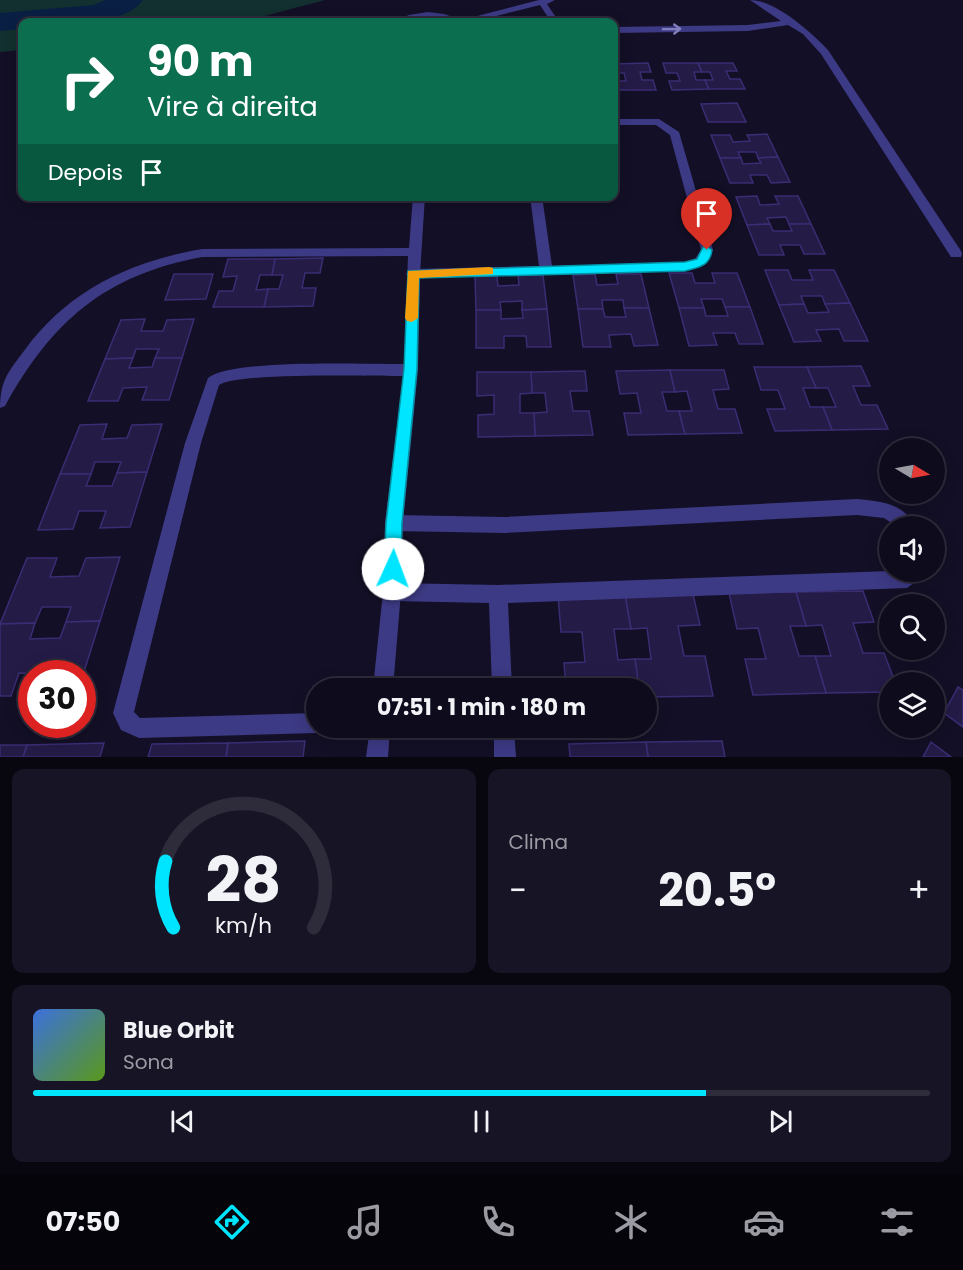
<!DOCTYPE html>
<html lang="pt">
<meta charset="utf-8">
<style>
:root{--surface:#0e0b1c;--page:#171425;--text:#f1f3f6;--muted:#9b9ba3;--line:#2e2b3b;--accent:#00e5ff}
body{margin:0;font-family:Poppins,sans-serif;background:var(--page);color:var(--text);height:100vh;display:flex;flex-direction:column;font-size:22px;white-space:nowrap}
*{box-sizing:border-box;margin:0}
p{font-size:20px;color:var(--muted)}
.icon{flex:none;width:33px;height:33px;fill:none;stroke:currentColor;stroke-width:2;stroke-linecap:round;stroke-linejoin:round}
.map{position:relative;height:757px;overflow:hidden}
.panel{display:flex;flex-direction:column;gap:12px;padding:12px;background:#08060f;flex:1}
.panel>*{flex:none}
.banner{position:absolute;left:18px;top:18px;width:600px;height:183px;border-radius:12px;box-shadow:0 3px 15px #0003,0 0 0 2px var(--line);background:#0b6e4f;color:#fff;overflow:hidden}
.needle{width:39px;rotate:100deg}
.tools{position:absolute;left:879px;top:438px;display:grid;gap:12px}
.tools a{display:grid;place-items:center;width:66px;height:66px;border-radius:50%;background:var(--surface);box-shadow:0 3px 15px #0003,0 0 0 2px var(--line);font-size:30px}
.speed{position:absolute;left:18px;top:660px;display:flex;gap:12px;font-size:30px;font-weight:700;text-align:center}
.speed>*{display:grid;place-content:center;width:78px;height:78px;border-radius:50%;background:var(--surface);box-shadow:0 3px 15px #0003,0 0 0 2px var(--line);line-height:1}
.speed .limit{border:9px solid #d22;background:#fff;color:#111}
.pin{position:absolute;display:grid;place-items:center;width:51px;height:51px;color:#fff;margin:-62px -26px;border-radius:50% 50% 50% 0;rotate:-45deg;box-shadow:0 0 6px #0007}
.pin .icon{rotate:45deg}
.me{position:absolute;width:66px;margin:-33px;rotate:2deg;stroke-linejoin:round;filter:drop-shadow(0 0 4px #0008)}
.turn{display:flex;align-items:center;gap:21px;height:126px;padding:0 30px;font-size:27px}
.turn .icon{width:78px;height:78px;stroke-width:2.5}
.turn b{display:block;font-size:42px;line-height:51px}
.then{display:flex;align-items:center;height:57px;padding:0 30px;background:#0003;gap:12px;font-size:22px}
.big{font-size:45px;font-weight:700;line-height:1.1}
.panel .tile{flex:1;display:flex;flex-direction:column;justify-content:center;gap:9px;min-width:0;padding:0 21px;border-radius:12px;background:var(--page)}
.panel .dial{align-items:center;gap:0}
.dial svg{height:156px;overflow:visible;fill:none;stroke:var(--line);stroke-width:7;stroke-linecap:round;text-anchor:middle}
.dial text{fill:var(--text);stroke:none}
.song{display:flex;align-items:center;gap:18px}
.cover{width:72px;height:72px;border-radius:9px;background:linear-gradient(135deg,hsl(220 70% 55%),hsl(90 70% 35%))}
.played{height:6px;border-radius:3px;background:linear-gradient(90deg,var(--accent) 75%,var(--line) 75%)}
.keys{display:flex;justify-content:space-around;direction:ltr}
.heat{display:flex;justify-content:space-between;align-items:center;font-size:33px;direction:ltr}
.panel .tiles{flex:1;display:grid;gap:12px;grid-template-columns:1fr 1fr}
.tile:last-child{grid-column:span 2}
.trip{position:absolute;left:306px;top:678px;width:351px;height:60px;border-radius:30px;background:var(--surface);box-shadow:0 3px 15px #0003,0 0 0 2px var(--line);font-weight:700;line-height:60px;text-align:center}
.tab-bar{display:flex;height:96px;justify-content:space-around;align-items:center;background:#06040b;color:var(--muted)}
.tab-bar .icon{width:42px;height:42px}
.tab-bar .current{color:var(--accent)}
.tab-bar b{font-size:27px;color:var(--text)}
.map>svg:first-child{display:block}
</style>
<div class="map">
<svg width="963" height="757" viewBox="0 0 963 757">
<rect width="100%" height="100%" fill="#130f26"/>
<polygon fill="#12302f" points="0,0 325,0 257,18 226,22 22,22 22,50 0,52"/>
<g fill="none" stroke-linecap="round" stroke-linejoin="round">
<path fill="#0a1f44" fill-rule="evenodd" d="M105,0H143C123,29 54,22 22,22V29L0,31V13L94,5Z"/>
</g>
<g fill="#241b47" stroke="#3b2d73" stroke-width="1.5">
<polygon points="648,63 651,72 640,72 642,80 653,80 656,90 620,90 617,81 626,81 624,73 616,73 614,64"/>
<polygon points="663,63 698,63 702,72 694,72 696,80 705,80 709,89 672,90 669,81 680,81 677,73 666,73"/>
<polygon points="698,63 733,63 737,71 726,71 730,79 740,79 745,89 709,89 705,80 713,80 710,72 702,72"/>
<polygon points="737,103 746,122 708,122 701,104"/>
<polygon points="767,134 778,157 758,158 756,152 738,152 741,158 720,158 711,135 730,135 733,142 750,141 747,135"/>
<polygon points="778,157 790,182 771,183 767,175 750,175 753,183 730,183 720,158 741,158 743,164 761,163 758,158"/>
<polygon points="757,196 760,205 779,204 775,196 798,196 811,224 789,224 786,217 767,218 770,224 747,225 736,197"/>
<polygon points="770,224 773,231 792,231 789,224 811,224 825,254 804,254 800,245 780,245 784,255 759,255 747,225"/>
<polygon points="323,258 320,273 305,273 302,288 316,288 313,306 264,307 268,289 279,289 283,275 272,275 275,259"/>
<polygon points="228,259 275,259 272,275 260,275 256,290 268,289 264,307 213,307 219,291 233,291 237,276 223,277"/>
<polygon points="765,270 788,270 792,280 813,280 809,270 834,270 850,303 825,304 822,296 801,296 804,304 779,305"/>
<polygon points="669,273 692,273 695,283 715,283 712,273 737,273 750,307 725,307 722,299 701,299 704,308 679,308"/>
<polygon points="174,274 213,274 206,299 165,300"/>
<polygon points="595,274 597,285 618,284 616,274 641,274 649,308 624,308 623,300 602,300 603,309 578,309 573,275"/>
<polygon points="518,275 543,275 547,309 522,310 522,301 500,302 501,310 476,310 475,276 497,276 498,286 519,285"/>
<polygon points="850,303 868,341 844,341 839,329 816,330 821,341 794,342 779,305 804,304 808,313 829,312 825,304"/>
<polygon points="725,307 750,307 763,344 739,344 735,333 713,333 717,345 689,346 679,308 704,308 706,316 728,316"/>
<polygon points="624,308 649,308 658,345 634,346 631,334 609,335 611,347 583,347 578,309 603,309 605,317 626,317"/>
<polygon points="547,309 551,347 527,347 526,336 504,336 504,348 476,348 476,310 501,310 501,319 523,318 522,310"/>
<polygon points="145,319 141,331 163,331 167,320 194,319 182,358 155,358 159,349 136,349 133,358 105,359 121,320"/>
<polygon points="133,358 129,368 152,367 155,358 182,358 169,400 142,400 147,387 123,388 118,401 88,401 105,359"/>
<polygon points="861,366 870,386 853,386 861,405 877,405 888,429 832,430 823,407 836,407 828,388 816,388 807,367"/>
<polygon points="754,367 807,367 816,388 803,388 810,407 823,407 832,430 775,431 767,409 785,409 778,390 761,390"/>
<polygon points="670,370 675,392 662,392 667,411 679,411 685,434 628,435 624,413 641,413 637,393 620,394 616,371"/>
<polygon points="670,370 724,370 729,389 713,390 718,409 735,409 742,433 685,434 679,411 692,411 687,391 675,392"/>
<polygon points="585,371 587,391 570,391 573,411 589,411 593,435 535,436 534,413 547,412 545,393 532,393 531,372"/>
<polygon points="477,372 531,372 532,393 520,394 520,413 534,413 535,436 478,437 478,415 494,414 494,395 477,396"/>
<polygon points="107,424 102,439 127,438 132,425 162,424 147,472 117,473 121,462 95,462 91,474 60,474 80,425"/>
<polygon points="147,472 130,527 100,528 106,511 79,511 73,529 38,530 60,474 91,474 86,486 112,486 117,473"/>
<polygon points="120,557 100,621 66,622 71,607 42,607 35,623 0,624 27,558 57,558 50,577 79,576 86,558"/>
<polygon points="863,591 874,622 853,623 863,653 884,653 895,682 890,682 890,692 826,693 815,656 831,656 822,625 806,626 796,592"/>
<polygon points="796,592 806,626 790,626 799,656 815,656 826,693 753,695 745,659 766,659 758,628 737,629 729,593"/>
<polygon points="693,594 700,625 678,626 684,656 705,656 713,696 646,697 646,688 639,688 635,659 651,659 647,628 631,629 625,595"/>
<polygon points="625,595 631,629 614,629 618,660 635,659 639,688 566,688 564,663 585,662 582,632 561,632 558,596"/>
<polygon points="100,621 82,678 82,674 19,673 11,696 0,696 0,624 35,623 30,639 60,638 66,622"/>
<polygon points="958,687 963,690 963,727 944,713"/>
<polygon points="305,741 303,757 226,757 228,743"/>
<polygon points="722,741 725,757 648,757 646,742"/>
<polygon points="646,742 648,757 570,757 569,744"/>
<polygon points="931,742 951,757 923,757"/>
<polygon points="104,743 100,757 23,757 27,745"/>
<polygon points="228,743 226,757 148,757 152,744"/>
<polygon points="0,745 27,745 23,757 0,757"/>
</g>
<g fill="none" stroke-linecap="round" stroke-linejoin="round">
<g fill="#3d3a85" fill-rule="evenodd">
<polygon points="614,119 659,119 679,132 713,250 704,265 685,271 408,277 406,274 408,271 413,269 539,266 530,196 542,196 552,266 685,263 695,259 701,250 670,135 656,125 614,125"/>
<path d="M411,364L416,366L418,370L416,374L411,376C380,376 238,372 219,385L201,443L134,712L140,718L316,713V728H325L323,730L316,733L139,738L121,730L113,713L185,443L208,378C235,358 371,365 411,364Z"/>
<path d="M857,499C879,501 905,503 914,526H896L884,518L857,515L505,533L394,531L388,529L385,523L388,517L394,515L505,517Z"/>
<polygon points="890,571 924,572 921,578 907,588 508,603 512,688 492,688 489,603 392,601 385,598 383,592 385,586 392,583 498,585"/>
<polygon points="494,728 514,728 516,757 494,757"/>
</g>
<g fill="#3d3a85" fill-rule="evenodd">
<polygon points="539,0 555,0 547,4 559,22 551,22 540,5 473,22 453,22 428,18 404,22 392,22 409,15 428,12 444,14 462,20"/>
<path d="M750,0C775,0 811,32 828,50L961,251L962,254L961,257H951L821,54L803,34L788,25L748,31L614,33V27L748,25L781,21Z"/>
<path d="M413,196H425L420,274L418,370L403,523L401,592L393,688H373L383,592L385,523L404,370L408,256L202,257C105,275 52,321 5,406L0,408C0,381 8,372 24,351C67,291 131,261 202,249L409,248Z"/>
<polygon points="370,728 390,728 388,757 366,757"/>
</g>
</g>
<defs><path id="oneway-shaft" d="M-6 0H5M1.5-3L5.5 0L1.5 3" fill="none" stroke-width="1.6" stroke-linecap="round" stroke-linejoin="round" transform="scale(1.5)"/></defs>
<use stroke="#837fbc" href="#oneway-shaft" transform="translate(672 29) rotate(-1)"/>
<path fill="#00e5ff" stroke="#0095a6" stroke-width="1.5" d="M707,246L712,250C710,266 699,267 685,271L419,278L417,369L402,523L401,569L399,574L393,577L387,574L384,569L386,523L404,369L408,271L685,262L697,259L703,247Z"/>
<polygon fill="#f59e0b" points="489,267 493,268 493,274 419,278 418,318 412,322 407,321 405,318 408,271"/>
</svg>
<div class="tools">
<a><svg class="needle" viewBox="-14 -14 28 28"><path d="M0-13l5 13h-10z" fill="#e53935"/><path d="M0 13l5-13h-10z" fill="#9b9ba3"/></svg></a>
<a><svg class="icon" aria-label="sound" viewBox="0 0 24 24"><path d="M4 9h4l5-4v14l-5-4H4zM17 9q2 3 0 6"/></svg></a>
<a><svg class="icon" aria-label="search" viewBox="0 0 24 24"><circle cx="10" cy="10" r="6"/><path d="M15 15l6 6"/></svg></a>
<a><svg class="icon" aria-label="layers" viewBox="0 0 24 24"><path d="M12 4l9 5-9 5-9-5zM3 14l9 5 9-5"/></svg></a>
</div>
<div class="speed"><div class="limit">30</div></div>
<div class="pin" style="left:707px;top:250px;background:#d93025"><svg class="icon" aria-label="arrive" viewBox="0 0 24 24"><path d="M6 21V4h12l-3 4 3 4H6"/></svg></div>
<svg class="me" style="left:393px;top:569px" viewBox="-20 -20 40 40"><circle r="19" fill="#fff"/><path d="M0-13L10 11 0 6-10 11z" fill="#00e5ff"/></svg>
<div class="trip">07:51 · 1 min · 180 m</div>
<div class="banner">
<div class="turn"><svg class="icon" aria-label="right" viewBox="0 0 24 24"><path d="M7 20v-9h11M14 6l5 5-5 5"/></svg><div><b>90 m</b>Vire à direita</div></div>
<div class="then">Depois<svg class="icon" aria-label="arrive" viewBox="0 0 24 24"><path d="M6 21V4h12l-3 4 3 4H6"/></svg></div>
</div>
</div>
<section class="panel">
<div class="tiles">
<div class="tile dial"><svg viewBox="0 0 100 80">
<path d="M14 69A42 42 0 1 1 86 69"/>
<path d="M14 69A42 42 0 0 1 10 35" stroke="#00e5ff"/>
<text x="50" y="56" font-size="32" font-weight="700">28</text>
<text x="50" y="72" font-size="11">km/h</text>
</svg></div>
<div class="tile"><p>Clima</p>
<div class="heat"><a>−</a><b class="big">20.5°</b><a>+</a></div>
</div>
<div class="tile">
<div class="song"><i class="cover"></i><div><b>Blue Orbit</b><p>Sona</p></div></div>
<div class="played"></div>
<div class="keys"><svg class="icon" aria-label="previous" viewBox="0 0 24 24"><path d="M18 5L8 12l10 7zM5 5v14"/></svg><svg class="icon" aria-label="pause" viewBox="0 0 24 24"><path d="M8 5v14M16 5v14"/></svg><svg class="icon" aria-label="next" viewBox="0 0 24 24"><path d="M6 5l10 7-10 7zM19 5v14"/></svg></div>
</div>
</div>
</section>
<nav class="tab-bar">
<b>07:50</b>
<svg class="icon current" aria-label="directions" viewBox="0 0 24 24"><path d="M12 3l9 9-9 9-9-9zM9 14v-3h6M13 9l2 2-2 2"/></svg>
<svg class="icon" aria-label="music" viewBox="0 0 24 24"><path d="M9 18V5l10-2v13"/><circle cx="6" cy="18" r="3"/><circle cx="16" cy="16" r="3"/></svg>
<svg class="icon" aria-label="phone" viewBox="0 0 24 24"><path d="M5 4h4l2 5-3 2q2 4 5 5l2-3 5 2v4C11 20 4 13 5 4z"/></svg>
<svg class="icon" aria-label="climate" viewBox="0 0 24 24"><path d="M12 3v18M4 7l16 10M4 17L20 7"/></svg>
<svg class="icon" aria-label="car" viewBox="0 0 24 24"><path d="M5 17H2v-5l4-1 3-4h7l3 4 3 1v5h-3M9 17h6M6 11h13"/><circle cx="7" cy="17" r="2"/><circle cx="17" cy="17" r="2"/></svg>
<svg class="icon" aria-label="filters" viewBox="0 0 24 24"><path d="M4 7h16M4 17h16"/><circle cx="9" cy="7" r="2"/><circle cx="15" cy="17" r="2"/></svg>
</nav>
